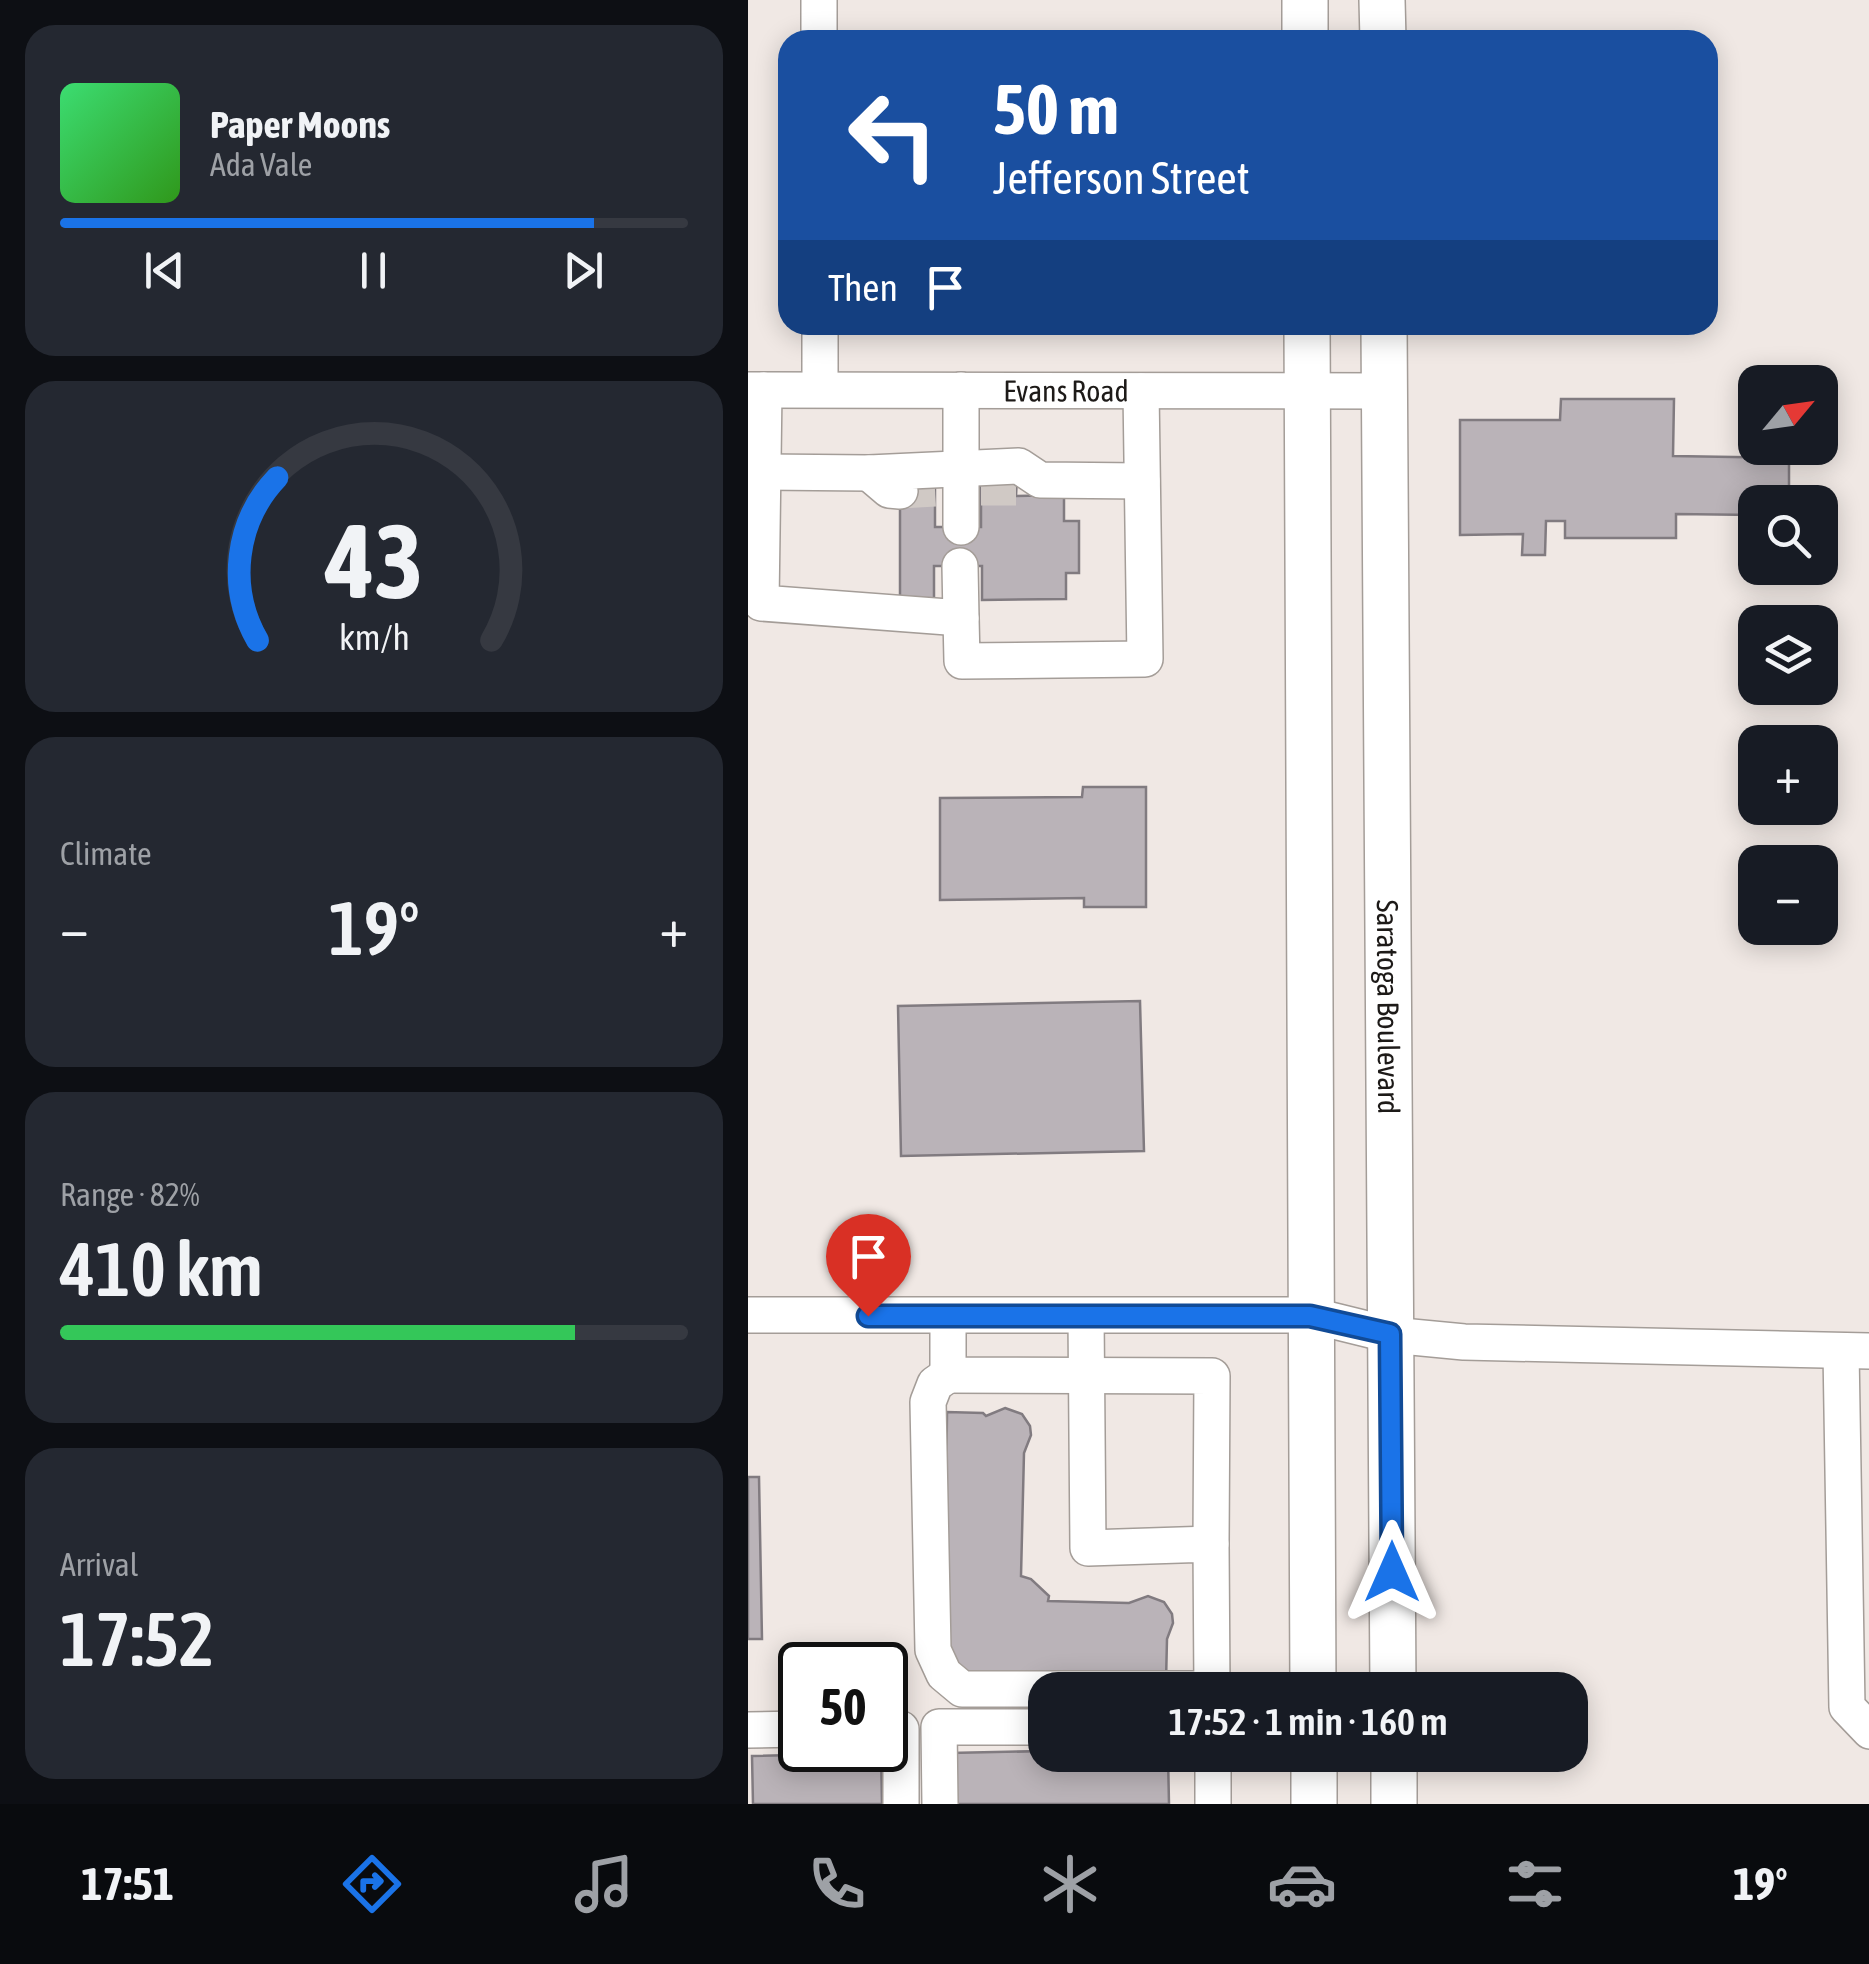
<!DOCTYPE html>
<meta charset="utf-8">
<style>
:root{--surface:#171b24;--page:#242831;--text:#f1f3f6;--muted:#9ea1a6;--line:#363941;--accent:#1a73e8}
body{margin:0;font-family:"Asap Condensed",sans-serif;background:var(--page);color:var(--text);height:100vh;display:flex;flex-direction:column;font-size:38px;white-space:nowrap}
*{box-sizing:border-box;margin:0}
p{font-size:32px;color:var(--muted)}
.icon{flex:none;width:55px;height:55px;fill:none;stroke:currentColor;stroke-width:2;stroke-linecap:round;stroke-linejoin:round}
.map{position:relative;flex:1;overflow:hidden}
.drawer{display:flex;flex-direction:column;gap:25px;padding:25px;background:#0d0f14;width:748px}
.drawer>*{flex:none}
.hud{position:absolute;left:30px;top:30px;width:940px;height:305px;border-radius:30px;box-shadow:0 5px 25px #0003;background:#1a4fa0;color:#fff;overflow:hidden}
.needle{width:65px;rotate:61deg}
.controls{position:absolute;left:990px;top:365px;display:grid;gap:20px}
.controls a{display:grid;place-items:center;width:100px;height:100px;border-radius:20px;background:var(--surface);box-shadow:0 5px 25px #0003;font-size:50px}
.speed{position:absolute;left:30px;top:1642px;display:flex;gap:20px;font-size:50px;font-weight:700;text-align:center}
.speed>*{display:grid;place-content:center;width:130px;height:130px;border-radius:50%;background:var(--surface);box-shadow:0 5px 25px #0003;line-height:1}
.speed .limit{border:5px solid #111;border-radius:15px;background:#fff;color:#111}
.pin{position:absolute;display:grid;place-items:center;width:85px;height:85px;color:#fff;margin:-102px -42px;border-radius:50% 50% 50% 0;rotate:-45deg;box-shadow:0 0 10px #0007}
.pin .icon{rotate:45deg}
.me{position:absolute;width:110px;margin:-55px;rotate:0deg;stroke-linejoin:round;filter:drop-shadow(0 0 8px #0008)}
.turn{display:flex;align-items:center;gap:35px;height:210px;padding:0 50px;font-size:45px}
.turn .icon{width:130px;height:130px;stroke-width:2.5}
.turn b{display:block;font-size:70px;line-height:85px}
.then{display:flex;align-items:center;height:95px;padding:0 50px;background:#0003;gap:20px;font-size:38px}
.big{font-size:75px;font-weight:600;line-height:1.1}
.drawer .card{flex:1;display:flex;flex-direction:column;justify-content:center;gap:15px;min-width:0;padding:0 35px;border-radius:30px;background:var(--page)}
.drawer .dial{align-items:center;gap:0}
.dial svg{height:260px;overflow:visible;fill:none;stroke:var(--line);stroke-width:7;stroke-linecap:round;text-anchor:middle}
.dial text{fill:var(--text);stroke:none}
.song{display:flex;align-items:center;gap:30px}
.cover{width:120px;height:120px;border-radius:15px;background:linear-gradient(135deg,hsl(140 70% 55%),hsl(110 70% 35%))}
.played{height:10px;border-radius:5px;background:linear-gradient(90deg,var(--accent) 85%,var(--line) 85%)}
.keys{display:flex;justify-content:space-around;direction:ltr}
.heat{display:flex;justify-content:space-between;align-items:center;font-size:55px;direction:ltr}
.charge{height:15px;border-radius:8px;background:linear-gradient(90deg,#34c759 82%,var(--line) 0)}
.trip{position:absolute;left:280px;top:1672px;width:560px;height:100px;border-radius:30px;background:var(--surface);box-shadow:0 5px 25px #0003;font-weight:600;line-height:100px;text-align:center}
.dock{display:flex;height:160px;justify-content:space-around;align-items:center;background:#090b0e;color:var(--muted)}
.dock .icon{width:70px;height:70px}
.dock .selected{color:var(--accent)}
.dock b{font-size:45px;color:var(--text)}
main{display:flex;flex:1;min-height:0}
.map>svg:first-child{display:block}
</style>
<main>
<section class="drawer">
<div class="card">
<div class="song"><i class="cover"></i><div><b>Paper Moons</b><p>Ada Vale</p></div></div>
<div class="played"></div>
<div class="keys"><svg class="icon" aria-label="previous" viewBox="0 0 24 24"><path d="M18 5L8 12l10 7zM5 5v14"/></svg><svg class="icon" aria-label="pause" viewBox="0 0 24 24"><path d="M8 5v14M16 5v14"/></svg><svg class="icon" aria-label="next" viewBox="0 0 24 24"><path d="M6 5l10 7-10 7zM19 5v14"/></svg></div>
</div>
<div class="card dial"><svg viewBox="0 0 100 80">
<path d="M14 69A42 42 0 1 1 86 69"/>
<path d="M14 69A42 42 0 0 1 20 19" stroke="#1a73e8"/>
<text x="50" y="56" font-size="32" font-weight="700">43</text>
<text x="50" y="72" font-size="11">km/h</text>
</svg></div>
<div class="card"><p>Climate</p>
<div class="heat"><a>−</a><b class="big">19°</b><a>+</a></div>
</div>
<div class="card"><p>Range · 82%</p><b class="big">410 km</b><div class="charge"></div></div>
<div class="card"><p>Arrival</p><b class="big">17:52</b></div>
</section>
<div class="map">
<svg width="1122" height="1804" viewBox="0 0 1122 1804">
<rect width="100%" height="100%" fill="#f0e8e4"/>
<g fill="#bab3b8" stroke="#817b80" stroke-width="2.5">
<polygon points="813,399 926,399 925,456 1041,458 1041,502 1008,502 1008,515 928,514 928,538 817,538 817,521 798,521 797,555 774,555 775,534 712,535 712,420 812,420"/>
<polygon points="233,477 269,477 268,496 316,495 316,521 331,521 331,573 318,573 318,599 234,600 234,566 186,566 186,599 152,599 152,481 187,481 187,527 233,527"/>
<polygon points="335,787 398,787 398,907 336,907 336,898 192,900 192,798 334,797"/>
<polygon points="392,1001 396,1151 153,1156 150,1006"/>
<polygon points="257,1408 274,1414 282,1426 283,1435 276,1453 273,1576 283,1579 301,1596 300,1601 381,1603 400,1596 416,1602 424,1614 425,1623 419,1639 418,1682 222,1682 196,1659 199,1412 235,1413 238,1416"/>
<polygon points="0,1477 11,1477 14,1639 0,1639"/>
<polygon points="298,1751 298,1755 420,1755 421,1804 203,1804 202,1753"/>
<polygon points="133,1753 134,1804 5,1804 4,1756"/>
</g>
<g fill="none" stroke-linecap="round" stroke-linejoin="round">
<g stroke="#d0c9c5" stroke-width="35" stroke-dasharray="35 18" stroke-linecap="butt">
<polyline points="233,488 269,488"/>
<polyline points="152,491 187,489"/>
</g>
<g stroke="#a49d98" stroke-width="38">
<g id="minor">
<polyline points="71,0 71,40"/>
<polyline points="72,325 72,389"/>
<path id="s1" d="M0,390L637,391"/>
<polyline points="16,390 13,603 213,618 212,566"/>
<polyline points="15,472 121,473"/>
<polyline points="152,491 141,490 121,473 271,466 292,480 394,481"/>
<polyline points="213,527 213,390"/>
<polyline points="213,618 214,661 397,659 393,391"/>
<polyline points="0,1315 562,1315 643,1335 716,1342 1122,1351"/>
<polyline points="200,1316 200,1375 464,1376 463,1544"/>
<polyline points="338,1316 340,1548 463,1544 464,1690"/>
<polyline points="1093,1351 1099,1707 1122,1731"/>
<polyline points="200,1375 187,1384 180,1402 185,1650 196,1674 214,1689 464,1689"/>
<polyline points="138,1729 153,1729 153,1804"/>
<polyline points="0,1730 52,1729"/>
<polyline points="465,1755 465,1804"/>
<polyline points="192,1804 191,1727 298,1727"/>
</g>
</g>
<g stroke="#a49d98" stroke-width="48">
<g id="major">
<polyline points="557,0 557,40"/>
<polyline points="634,0 635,40"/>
<polyline points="559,325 565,1690"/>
<path id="s2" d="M636,325L645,1690"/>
<polyline points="566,1755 566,1804"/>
<polyline points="646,1755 646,1804"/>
</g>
</g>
<use href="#minor" stroke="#fff" stroke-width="35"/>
<use href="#major" stroke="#fff" stroke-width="45"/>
</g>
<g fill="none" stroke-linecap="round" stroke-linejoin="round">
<g stroke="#114b97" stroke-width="25">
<polyline id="route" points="120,1316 562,1316 642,1334 644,1572"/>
</g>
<use href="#route" stroke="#1a73e8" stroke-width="18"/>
</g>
<g text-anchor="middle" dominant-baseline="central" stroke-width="10" stroke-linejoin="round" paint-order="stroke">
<g font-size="30" fill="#1d1a18" stroke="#fef6f1">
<text stroke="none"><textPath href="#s1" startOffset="318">Evans Road</textPath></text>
<text stroke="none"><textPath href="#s2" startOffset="682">Saratoga Boulevard</textPath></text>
</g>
</g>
</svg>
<div class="controls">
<a><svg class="needle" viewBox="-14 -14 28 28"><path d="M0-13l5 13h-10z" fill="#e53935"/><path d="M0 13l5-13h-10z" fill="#9ea1a6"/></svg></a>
<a><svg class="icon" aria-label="search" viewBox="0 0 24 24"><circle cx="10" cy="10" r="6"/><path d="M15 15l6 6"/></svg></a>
<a><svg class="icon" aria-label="layers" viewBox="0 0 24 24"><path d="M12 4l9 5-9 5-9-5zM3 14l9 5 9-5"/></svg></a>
<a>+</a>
<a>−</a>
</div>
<div class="speed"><div class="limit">50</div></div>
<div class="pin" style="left:120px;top:1316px;background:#d93025"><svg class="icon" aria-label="arrive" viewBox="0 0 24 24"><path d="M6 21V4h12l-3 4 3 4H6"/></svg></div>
<svg class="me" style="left:644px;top:1572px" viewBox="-20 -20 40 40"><path d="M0-17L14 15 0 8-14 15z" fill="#1a73e8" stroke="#fff" stroke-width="4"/></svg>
<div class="trip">17:52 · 1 min · 160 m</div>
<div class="hud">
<div class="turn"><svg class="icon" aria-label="left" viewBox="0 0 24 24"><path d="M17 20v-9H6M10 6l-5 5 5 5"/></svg><div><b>50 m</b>Jefferson Street</div></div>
<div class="then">Then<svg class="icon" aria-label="arrive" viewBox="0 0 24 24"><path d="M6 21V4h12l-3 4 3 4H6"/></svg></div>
</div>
</div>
</main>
<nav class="dock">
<b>17:51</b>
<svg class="icon selected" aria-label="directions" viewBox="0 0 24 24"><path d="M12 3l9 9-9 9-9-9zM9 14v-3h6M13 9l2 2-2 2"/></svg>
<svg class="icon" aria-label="music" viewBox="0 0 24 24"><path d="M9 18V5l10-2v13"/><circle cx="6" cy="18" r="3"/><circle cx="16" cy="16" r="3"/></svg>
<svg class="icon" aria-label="phone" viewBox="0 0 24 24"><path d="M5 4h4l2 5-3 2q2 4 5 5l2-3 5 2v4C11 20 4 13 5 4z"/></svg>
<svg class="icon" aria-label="climate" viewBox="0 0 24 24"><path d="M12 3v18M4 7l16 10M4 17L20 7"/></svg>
<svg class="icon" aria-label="car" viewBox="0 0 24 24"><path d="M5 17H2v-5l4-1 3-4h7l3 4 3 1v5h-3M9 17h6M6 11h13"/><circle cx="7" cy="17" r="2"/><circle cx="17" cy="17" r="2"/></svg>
<svg class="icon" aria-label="filters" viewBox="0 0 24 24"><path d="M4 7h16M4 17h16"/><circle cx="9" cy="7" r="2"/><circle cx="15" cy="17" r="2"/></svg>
<b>19°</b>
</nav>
